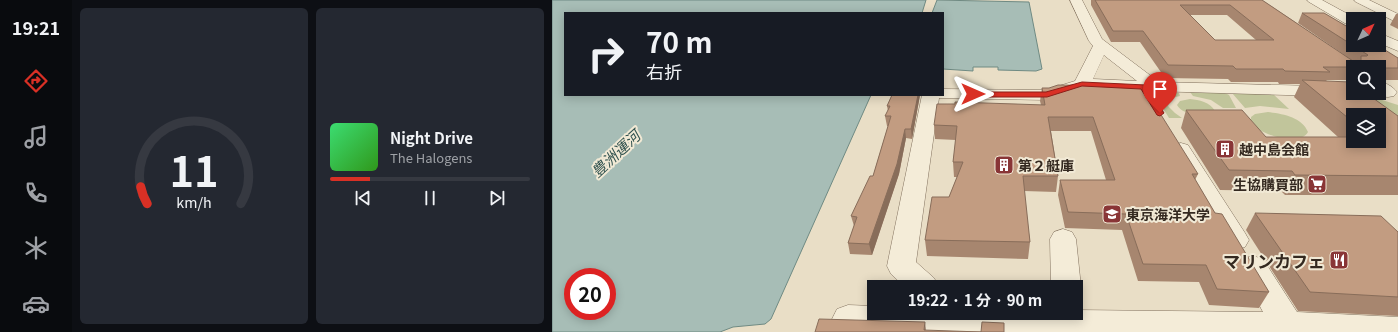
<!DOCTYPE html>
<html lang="ja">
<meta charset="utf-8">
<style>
:root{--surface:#171b24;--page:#242831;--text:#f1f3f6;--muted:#9ea1a6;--line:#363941;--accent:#d93025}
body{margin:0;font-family:Georgia,"Noto Sans JP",serif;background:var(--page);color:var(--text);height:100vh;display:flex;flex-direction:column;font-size:15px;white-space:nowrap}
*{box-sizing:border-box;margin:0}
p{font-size:13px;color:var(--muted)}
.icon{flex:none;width:22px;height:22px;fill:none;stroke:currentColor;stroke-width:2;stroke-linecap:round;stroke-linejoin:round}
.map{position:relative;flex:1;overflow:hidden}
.sheet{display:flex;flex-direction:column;gap:8px;padding:8px;background:#0d0f14;width:480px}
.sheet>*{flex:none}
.top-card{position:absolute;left:12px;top:12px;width:380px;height:84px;border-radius:0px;box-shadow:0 2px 10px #0003;background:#171b24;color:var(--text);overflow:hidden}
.needle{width:26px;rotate:46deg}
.buttons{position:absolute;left:794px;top:12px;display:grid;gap:8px}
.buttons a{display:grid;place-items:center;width:40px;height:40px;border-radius:0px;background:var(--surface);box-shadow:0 2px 10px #0003;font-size:20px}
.speed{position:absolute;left:12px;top:268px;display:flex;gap:8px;font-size:20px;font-weight:700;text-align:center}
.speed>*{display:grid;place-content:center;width:52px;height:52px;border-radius:50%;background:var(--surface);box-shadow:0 2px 10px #0003;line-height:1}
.speed .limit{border:6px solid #d22;background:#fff;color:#111}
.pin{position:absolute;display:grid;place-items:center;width:34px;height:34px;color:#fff;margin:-41px -17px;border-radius:50% 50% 50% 0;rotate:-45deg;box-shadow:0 0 4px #0007}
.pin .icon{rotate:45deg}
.me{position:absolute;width:44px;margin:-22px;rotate:90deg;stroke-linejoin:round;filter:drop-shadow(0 0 3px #0008)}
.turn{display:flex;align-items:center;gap:14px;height:84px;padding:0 16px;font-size:18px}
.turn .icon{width:52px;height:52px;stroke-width:2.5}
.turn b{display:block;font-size:28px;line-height:34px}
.sheet .widget{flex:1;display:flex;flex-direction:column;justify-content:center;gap:6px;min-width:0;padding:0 14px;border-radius:6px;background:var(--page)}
.sheet .dial{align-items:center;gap:0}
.dial svg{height:104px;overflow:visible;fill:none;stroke:var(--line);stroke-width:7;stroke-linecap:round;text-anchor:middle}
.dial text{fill:var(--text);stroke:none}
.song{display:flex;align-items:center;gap:12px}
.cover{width:48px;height:48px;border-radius:6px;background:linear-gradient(135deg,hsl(140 70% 55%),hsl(110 70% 35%))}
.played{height:4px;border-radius:2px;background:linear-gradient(90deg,var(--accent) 20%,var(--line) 20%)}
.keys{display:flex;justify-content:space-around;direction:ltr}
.sheet .tiles{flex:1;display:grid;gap:8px;grid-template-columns:repeat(2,1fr)}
.trip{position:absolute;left:315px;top:280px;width:216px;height:40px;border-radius:0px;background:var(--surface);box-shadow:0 2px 10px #0003;font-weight:700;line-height:40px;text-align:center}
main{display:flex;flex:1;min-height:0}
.menu{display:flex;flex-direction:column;width:72px;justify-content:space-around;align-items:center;background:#090b0e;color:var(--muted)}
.menu .icon{width:28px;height:28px}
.menu .on{color:var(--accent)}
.menu b{font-size:18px;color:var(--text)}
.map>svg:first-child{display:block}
</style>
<main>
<nav class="menu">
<b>19:21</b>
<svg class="icon on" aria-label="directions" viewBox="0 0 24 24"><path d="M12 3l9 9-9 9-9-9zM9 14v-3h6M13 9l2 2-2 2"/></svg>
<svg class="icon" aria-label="music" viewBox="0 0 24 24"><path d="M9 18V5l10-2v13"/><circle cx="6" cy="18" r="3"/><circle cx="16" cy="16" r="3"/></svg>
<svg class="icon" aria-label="phone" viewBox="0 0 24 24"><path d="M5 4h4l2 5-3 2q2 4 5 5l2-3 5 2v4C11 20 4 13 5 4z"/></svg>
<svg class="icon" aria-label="climate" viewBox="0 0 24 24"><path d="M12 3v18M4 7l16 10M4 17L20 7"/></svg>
<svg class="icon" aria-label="car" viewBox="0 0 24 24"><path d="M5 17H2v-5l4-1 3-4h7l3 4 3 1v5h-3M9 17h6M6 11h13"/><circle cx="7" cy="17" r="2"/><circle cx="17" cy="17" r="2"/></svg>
</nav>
<section class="sheet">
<div class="tiles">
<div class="widget dial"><svg viewBox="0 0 100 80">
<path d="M14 69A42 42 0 1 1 86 69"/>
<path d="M14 69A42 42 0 0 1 9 56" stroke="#d93025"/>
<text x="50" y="56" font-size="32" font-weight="700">11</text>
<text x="50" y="72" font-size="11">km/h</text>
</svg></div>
<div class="widget">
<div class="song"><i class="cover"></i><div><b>Night Drive</b><p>The Halogens</p></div></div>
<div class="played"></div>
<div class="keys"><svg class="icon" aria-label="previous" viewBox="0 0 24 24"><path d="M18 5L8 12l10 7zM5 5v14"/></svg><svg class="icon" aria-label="pause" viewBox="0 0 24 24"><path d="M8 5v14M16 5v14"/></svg><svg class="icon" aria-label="next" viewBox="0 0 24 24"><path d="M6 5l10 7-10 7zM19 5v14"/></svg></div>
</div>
</div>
</section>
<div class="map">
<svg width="846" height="332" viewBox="0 0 846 332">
<rect width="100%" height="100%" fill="#e9dec6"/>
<g fill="#c1c59b">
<polygon points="601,92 627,93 628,96 619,98 616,106 623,113 630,118 617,118"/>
<polygon points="638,92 673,93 677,95 684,108 671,108 659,100 641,96"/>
<polygon points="680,93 721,94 737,109 708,106 693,108"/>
<polygon points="813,97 827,99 846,105 846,121"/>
<path d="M638,99C647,100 658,102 663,111C650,112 633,118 625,105L628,101Z"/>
<path d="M716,112C731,114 750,117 756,132C749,145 718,137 708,130C704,128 702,124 699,120V117L703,114Z"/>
</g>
<g fill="#a7bdb6" stroke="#6f8a83" fill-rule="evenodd">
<path d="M0,0H374L370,13H13V95H319L219,319L213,324L181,327L168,332H0ZM21,277H55V311H21Z"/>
<polygon points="385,0 477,2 490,69 484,71 446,70 446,67 421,67 421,71 391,69 391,13 380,13"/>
</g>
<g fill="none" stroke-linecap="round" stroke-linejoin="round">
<g stroke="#82715e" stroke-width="1">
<g id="minor">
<path d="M518,0H530L550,39L607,82L801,87V93H809L807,96L801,97L531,89L495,100L387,98L364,262L382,278L387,287H353L339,274L335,266L370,95H391V89L494,90L523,81L541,46L537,41ZM552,55L553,56L585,81L541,79Z"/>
<polygon points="755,0 770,0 805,19 801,19 801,26 796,25 757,2"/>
<polygon points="802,0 817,0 846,14 846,23 804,2"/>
<polygon points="827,33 846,41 846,51 827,43"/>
<path d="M827,81C834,83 840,86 845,92L842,96L836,97L821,96L819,93H827Z"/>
<polygon points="629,143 636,145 693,233 697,240 693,247 684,250 675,247 619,149 622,145"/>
<polygon points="511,229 520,232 524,239 529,287 524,296 524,287 499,287 498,239 502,232"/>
<polygon points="701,256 711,259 745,312 846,317 846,332 294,332 285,329 280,319 285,309 296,305 322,306 322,313 524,313 524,310 711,312 687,267 691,259"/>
</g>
</g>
<use href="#minor" fill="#f4ecd8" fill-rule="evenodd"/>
</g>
<g fill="#a7866f" fill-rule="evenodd">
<path d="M539,0H710L801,61L746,23L750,13L846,58V80H827V67H801V80H775L774,81L846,116V195H733L729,191L668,190L629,128L634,110L714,137H786L742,97L748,84H727L726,82H679L676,79L613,78L588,42H559L539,5ZM638,15H675L704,40H663ZM801,115L827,141H801Z"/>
<polygon points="844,14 846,14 846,29 838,25"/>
<polygon points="490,88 646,174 643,180 663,213 717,292 707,308 657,305 647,282 586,281 570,230 513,228 506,195 508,180 554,180 539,131 499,131 506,176 504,192 472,191 478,242 476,259 375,256 373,240 397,197 405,177 402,177 401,162 404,140 383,139 382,125 489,105 488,101"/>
<polygon points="340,95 368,95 360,139 354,138 347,174 320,255 298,254 296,243 302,226 299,216 321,176 336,126 335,126 333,116 336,111 335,106"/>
<polygon points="703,213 846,232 846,316 746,311 694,230"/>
</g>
<g fill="#886d5a">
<polygon points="366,95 368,95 360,139 359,129"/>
<polygon points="353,129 354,138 347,174 320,255 317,244"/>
<polygon points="373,322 374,332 372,330"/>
</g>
<g fill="#c29c81" stroke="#886d5a" fill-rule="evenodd">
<path d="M543,0H710L801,61L809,63V56H815L816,55L750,13H772L801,30V45H825L846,58V68H827V67H771L778,72L733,71L731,69H684L681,66L616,65L591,31H561ZM628,5H678L722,40H663Z"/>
<polygon points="750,80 798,82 801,83 801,93 814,93 846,116 846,176 743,175 740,171 677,170 634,110 690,110 714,137 801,137 801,141 827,141 827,115 801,115 801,122"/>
<polygon points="506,85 591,86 646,174 640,174 663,213 670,214 717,292 665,289 654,265 591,264 574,214 516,212 508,180 563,180 541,117 496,117 506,176 471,176 478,242 373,240 380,197 397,197 411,162 401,162 405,126 382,125 385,104 403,104 403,102 493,105 490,88 497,88"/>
<polygon points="340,95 366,95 359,129 353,129 345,164 317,244 296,243 305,217 299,216 318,176 321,176 339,116 333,116 338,106 335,106"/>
<polygon points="703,213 829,216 846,232 846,297 758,292"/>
<polygon points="267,319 373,322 372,330 429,332 430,322 452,323 452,332 263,332"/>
</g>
<polygon fill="#d93025" stroke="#8d1f18" points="530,82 594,85 612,113 608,116 605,115 589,89 530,86 495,97 421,97 417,94 421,92 494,92"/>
<defs>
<g id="building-square" transform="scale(1)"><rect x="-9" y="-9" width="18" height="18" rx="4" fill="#893536" stroke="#f1e9d5"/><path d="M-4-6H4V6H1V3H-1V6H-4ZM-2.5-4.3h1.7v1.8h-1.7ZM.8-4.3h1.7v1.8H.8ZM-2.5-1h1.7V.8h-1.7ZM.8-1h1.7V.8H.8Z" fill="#fff"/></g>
<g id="supermarket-square" transform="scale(1)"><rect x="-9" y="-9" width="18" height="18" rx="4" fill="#893536" stroke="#f1e9d5"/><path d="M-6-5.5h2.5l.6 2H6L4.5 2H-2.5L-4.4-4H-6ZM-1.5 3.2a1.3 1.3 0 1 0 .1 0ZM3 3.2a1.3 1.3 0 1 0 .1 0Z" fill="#fff"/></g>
<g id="university-square" transform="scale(1)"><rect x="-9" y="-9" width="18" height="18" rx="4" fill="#893536" stroke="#f1e9d5"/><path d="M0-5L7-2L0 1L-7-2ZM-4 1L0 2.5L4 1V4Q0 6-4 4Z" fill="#fff"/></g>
<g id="restaurant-square" transform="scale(1)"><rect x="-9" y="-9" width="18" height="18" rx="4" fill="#893536" stroke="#f1e9d5"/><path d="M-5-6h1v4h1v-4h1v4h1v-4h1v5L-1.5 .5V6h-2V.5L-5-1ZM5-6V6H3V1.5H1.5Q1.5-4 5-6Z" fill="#fff"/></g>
</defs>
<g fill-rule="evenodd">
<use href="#building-square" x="673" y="149"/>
<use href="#building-square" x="452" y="165"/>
<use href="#supermarket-square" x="765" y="184"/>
<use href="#university-square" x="560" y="214"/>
<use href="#restaurant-square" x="787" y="260"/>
</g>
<g text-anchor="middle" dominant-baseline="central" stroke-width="4" stroke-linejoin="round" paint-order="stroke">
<g font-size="14" font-weight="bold" fill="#342920" stroke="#f1e9d5" text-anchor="start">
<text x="687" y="149">越中島会館</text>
<text x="466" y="165">第２艇庫</text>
<text x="751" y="184" text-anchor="end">生協購買部</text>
<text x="574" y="214">東京海洋大学</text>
</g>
<g font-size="15" font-style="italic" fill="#31524f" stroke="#f1e9d5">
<text transform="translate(63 153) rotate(-43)">豊洲運河</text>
</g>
<g font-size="17" font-weight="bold" fill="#342920" stroke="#f1e9d5" text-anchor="end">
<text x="773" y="260">マリンカフェ</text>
</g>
</g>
</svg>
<div class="buttons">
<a><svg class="needle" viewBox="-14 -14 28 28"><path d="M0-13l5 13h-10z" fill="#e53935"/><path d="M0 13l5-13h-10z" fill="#9ea1a6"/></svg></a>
<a><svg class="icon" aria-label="search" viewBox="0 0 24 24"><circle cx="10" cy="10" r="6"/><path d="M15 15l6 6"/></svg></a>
<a><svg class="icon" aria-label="layers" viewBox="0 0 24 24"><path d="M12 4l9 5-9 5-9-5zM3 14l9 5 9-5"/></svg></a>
</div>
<div class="speed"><div class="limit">20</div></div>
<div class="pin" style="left:608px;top:113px;background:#d93025"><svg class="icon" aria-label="arrive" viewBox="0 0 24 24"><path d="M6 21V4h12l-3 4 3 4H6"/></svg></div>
<svg class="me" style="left:421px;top:94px" viewBox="-20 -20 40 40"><path d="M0-17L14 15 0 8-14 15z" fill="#d93025" stroke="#fff" stroke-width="4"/></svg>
<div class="trip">19:22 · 1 分 · 90 m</div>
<div class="top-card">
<div class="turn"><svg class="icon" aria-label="right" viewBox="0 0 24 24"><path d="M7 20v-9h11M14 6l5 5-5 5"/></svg><div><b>70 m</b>右折</div></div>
</div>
</div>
</main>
